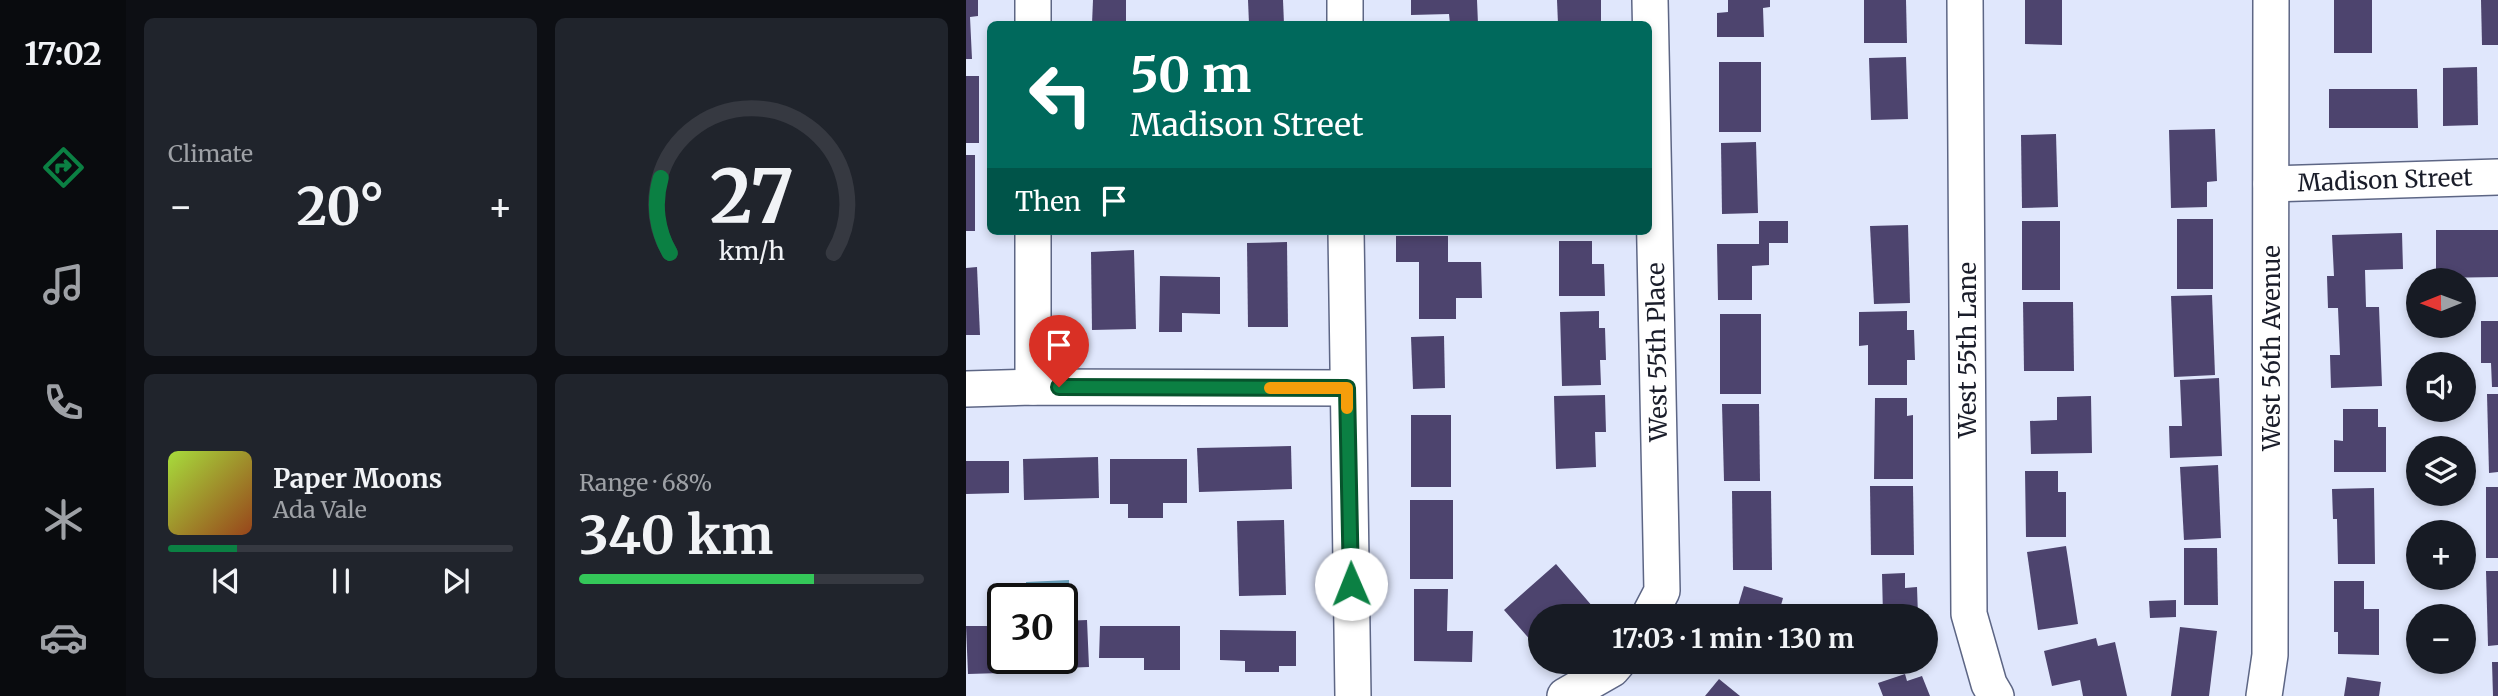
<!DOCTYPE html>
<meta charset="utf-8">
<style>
:root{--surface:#171b24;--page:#20242c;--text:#f1f3f6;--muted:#9ea1a6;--line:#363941;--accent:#0b8043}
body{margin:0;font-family:Merriweather,serif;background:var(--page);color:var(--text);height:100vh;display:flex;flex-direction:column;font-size:26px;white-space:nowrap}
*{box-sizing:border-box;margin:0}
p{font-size:23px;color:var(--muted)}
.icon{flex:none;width:38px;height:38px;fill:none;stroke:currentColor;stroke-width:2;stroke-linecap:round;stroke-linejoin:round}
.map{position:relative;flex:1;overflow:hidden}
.side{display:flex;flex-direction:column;gap:18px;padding:18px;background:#0d0f14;width:840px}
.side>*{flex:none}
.banner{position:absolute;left:21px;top:21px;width:665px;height:214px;border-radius:10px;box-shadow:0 4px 10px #0003;background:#00695c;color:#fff;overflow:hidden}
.needle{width:46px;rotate:269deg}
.controls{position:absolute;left:1440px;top:268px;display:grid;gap:14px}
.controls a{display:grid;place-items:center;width:70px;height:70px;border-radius:50%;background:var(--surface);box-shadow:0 4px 10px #0003;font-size:35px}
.speed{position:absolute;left:21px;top:583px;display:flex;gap:14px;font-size:35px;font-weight:700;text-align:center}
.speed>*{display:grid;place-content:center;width:91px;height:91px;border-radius:50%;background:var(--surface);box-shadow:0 4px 10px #0003;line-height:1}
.speed .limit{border:4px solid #111;border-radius:10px;background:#fff;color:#111}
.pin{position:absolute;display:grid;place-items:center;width:60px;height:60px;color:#fff;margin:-72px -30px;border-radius:50% 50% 50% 0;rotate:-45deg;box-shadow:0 0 7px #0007}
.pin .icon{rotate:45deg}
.me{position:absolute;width:77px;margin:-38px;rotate:359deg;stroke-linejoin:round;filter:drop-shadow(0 0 5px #0008)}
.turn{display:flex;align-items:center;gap:24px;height:147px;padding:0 28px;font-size:32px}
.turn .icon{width:91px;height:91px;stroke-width:2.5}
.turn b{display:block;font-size:49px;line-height:60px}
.then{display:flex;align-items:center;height:66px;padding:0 28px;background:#0003;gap:14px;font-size:26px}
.big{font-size:52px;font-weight:700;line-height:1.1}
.side .widget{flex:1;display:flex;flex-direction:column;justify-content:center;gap:10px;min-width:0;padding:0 24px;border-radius:10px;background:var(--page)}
.side .dial{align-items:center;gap:0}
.dial svg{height:182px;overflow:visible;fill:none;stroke:var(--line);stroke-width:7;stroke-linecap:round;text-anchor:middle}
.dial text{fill:var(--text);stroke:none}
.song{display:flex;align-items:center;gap:21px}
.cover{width:84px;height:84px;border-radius:10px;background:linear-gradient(135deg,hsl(80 70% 55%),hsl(20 70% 35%))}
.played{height:7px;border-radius:4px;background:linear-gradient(90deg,var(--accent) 20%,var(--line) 20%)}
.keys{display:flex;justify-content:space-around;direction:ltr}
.heat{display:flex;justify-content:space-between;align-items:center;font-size:38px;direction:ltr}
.charge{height:10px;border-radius:5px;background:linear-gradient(90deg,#34c759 68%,var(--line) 0)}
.side .tiles{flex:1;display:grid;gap:18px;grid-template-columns:repeat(2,1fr)}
.trip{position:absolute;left:562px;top:604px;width:410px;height:70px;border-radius:35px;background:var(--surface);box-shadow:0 4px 10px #0003;font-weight:700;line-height:70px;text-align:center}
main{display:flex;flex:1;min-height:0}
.menu{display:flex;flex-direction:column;width:126px;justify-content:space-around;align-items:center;background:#090b0e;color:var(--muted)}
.menu .icon{width:49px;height:49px}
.menu .selected{color:var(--accent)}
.menu b{font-size:32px;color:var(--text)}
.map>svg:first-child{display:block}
</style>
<main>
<nav class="menu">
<b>17:02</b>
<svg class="icon selected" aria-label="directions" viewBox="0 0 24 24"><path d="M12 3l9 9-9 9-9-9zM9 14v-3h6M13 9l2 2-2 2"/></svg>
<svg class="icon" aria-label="music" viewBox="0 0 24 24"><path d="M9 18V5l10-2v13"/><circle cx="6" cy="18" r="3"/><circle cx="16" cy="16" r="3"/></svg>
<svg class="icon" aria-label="phone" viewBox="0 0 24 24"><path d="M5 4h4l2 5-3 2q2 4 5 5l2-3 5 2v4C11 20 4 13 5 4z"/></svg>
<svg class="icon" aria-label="climate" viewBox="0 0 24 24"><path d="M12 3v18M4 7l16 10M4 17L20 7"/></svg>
<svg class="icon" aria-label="car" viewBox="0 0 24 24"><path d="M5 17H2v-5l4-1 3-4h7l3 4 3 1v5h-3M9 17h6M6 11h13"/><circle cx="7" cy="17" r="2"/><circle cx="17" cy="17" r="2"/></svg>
</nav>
<section class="side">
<div class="tiles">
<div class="widget"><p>Climate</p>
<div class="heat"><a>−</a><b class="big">20°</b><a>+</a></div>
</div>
<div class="widget dial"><svg viewBox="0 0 100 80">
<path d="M14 69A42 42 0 1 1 86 69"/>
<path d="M14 69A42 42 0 0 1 10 36" stroke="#0b8043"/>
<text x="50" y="56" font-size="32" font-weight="700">27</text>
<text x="50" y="72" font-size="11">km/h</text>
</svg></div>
<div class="widget">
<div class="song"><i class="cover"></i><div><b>Paper Moons</b><p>Ada Vale</p></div></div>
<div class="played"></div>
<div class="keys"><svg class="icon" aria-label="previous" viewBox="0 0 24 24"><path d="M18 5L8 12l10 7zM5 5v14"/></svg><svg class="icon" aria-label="pause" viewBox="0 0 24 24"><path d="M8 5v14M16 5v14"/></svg><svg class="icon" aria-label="next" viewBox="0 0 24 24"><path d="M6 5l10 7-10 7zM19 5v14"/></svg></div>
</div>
<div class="widget"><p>Range · 68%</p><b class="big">340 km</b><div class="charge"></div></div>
</div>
</section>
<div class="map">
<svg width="1532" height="696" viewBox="0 0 1532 696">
<rect width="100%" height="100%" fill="#e0e7fc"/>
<polygon fill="#679db8" points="103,580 104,601 96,601 96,598 60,598 60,582"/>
<g fill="#4d446e">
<polygon points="0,0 12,0 12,16 4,17 6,59 0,59"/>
<polygon points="127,0 160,0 160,24 126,24"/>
<polygon points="282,0 317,0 318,24 283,24"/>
<polygon points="445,0 511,0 512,24 484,24 483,14 445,15"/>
<polygon points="591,0 635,0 635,24 592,24"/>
<polygon points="762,0 804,0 804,7 797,8 798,37 751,37 751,13 762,12"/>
<polygon points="898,0 940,0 941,43 898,43"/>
<polygon points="1059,0 1096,0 1096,45 1059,44"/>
<rect x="1368" y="0" width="38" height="53"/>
<polygon points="1515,0 1532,0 1532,45 1516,45"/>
<polygon points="940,57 942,119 905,120 903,58"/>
<rect x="753" y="62" width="42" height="70"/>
<polygon points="1511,67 1512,125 1477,126 1477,68"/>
<rect x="0" y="76" width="13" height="67"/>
<polygon points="1363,89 1451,89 1452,128 1363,128"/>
<polygon points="1249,129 1251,181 1241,182 1241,207 1205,208 1203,130"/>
<polygon points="1090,134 1092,207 1056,208 1055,135"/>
<polygon points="790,142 792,213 756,214 755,143"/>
<rect x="0" y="155" width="9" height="76"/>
<rect x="1211" y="219" width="36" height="70"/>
<polygon points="793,221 822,221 822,243 803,243 803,265 786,266 786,300 752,300 751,244 793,244"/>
<rect x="1056" y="221" width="38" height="69"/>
<polygon points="942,225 944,303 908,304 904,226"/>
<polygon points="1470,230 1532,230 1532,277 1470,278"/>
<polygon points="1436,233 1437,269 1399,270 1400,307 1413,307 1416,386 1365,388 1364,355 1374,355 1372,308 1362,308 1361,276 1368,276 1366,235"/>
<polygon points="430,236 482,236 482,262 515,262 516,298 490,298 490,319 453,319 453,262 430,262"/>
<polygon points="593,241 626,241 626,264 638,264 639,296 593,296"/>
<polygon points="321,242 322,327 282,327 281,243"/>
<polygon points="168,250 170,329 126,330 125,252"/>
<polygon points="11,267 14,335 0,335 0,268"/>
<polygon points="194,276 254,277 254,314 216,313 216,332 193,332"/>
<polygon points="1246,295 1249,375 1208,377 1205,296"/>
<polygon points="1057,302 1107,302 1108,371 1058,371"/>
<polygon points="633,311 633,328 639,328 640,360 634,360 635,385 596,386 594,312"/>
<polygon points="941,311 941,330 948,330 949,360 941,360 941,385 902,385 902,345 893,346 893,312"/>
<rect x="754" y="314" width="41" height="80"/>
<polygon points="1515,321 1532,321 1532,387 1526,387 1525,363 1515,363"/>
<polygon points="478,336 479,388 447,389 445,337"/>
<polygon points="1253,378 1256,456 1204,458 1203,426 1216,426 1214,380"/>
<polygon points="1521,394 1532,394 1532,472 1523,473"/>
<polygon points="639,395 640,432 629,432 630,467 590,469 588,396"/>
<polygon points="1125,396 1126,453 1065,454 1064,421 1091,420 1091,397"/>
<polygon points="909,398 941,398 941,416 947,415 947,479 908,479"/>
<polygon points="756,404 793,404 794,481 758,481"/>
<polygon points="1377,409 1412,409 1412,427 1420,427 1420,472 1368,472 1368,440 1377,441"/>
<rect x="445" y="415" width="40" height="72"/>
<polygon points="325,446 326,489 233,492 231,448"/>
<polygon points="132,457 133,498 58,500 57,459"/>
<polygon points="144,459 221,459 221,503 197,503 197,518 162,518 162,504 144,504"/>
<polygon points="0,461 43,461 43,493 0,494"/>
<polygon points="1252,465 1255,538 1218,540 1214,467"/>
<polygon points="1059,471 1092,471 1092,492 1100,492 1100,537 1060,537"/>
<polygon points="904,486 947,486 948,555 905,555"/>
<rect x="1520" y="487" width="12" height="71"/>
<polygon points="1408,488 1409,564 1372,564 1371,519 1367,519 1366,489"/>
<polygon points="766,491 805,491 806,570 767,570"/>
<rect x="444" y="500" width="43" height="79"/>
<polygon points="318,520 320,595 273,596 271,521"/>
<polygon points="1100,546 1112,624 1072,630 1061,552"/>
<polygon points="1218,548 1251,548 1252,605 1218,605"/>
<polygon points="590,564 627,607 617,616 574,616 574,651 538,610"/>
<polygon points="1520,571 1532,571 1532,645 1522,646"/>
<polygon points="939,573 939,588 951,587 952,616 917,616 916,574"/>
<polygon points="1368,581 1398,581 1398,609 1413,609 1413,655 1372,654 1372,632 1368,632"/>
<polygon points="778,586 817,598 812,616 769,616"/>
<polygon points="448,589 482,589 481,631 507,631 506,662 448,661"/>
<polygon points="1210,600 1210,617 1184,618 1183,601"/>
<polygon points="121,620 123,667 42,670 41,658 96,658 96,621"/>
<polygon points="0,626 34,626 35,673 2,674"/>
<polygon points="134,626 214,626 214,670 178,670 178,658 133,658"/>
<polygon points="1214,627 1251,631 1243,696 1205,696"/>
<polygon points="254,630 330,631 330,666 313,666 313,672 279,672 279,661 254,660"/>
<polygon points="1130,638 1132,646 1149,642 1161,696 1117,696 1114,680 1086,686 1078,651"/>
<polygon points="1526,662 1532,662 1532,696 1527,696"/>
<polygon points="939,674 941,681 956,676 964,696 917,696 912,683"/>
<polygon points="1381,677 1415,682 1413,696 1378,696"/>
<polygon points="753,679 774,696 739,696"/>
</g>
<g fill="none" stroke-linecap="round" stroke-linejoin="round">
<g stroke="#5d6685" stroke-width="38">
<g id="minor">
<polyline points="67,0 67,24"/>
<polyline points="379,0 379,24"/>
<polyline points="999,0 1003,614 1023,684 1030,696"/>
<polyline points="1305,184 1532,177"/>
<polyline points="67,231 67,387"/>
<polyline points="380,231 387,696"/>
<polyline points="0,389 67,387 381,388"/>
<polyline points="683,616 696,591 684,0"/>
<polyline points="599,696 646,669 652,662"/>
<polyline points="1298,696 1304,655 1305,0"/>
</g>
</g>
<use href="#minor" stroke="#fff" stroke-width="35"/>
</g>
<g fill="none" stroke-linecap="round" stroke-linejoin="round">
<g stroke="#07532c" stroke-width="18">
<polyline id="route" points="93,387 381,388 385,584"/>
</g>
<use href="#route" stroke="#0b8043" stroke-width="12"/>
<polyline stroke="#f59e0b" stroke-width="12" points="304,388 381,388 381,408"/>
</g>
<g text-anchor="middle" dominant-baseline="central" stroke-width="7" stroke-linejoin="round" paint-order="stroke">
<g font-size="24" fill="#1a1d2a" stroke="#fff">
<text transform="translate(1419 180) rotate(-2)">Madison Street</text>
<text transform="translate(1305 348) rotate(-90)">West 56th Avenue</text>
<text transform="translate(1001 350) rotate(-90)">West 55th Lane</text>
<text transform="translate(691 352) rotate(-91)">West 55th Place</text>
</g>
</g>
</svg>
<div class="controls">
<a><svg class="needle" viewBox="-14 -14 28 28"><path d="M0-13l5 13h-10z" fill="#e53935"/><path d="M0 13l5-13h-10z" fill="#9ea1a6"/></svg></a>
<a><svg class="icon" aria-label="sound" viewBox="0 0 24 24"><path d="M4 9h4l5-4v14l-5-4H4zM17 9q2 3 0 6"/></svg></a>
<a><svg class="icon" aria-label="layers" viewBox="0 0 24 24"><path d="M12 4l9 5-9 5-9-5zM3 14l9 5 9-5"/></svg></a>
<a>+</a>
<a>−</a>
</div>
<div class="speed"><div class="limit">30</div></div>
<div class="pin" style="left:93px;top:387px;background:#d93025"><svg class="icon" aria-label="arrive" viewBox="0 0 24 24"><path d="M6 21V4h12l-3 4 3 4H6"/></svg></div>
<svg class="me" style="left:385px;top:584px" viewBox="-20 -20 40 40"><circle r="19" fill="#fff"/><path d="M0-13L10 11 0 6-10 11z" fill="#0b8043"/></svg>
<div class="trip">17:03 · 1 min · 130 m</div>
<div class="banner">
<div class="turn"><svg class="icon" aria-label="left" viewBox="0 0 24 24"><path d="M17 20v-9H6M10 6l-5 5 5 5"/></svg><div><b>50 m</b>Madison Street</div></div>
<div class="then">Then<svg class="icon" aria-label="arrive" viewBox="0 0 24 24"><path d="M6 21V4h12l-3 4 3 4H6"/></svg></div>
</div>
</div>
</main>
